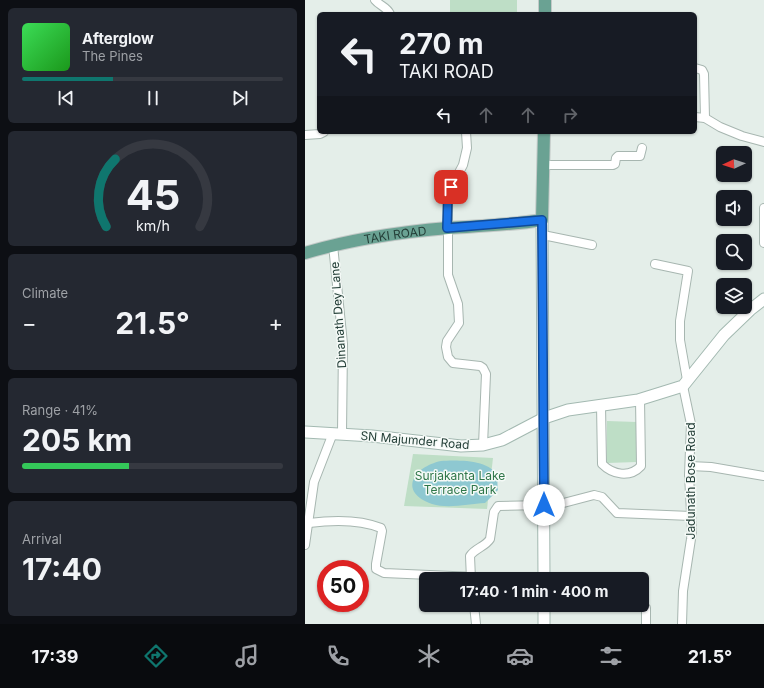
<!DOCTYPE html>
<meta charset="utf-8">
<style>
:root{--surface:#171b24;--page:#242831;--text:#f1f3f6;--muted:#9ea1a6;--line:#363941;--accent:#0f766e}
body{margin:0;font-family:Inter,sans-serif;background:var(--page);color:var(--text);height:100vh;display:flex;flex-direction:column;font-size:15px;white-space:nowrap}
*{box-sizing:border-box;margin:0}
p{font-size:13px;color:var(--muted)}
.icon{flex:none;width:22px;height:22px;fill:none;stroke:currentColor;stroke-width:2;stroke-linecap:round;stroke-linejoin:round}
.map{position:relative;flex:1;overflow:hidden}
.sheet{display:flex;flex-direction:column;gap:8px;padding:8px;background:#0d0f14;width:305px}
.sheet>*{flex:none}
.banner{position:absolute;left:12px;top:12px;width:380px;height:122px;border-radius:6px;box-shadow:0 1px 3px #0004;background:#171b24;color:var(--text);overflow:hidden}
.needle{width:26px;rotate:267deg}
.buttons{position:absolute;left:411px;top:146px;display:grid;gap:8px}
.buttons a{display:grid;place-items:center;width:36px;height:36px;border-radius:6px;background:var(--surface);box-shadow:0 1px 3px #0004;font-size:20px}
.speed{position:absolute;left:12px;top:560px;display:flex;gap:8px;font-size:20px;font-weight:700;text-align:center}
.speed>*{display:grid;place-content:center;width:52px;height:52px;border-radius:50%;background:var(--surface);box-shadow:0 1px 3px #0004;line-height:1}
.speed .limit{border:6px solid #d22;background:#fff;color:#111}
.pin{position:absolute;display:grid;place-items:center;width:34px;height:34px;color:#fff;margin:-17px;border-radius:8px;box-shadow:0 2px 6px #0006}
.me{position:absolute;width:44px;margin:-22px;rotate:0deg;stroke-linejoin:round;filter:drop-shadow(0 0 3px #0008)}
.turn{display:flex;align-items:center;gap:14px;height:84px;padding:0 16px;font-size:18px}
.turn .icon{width:52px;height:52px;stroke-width:2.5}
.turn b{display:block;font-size:28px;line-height:34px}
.lanes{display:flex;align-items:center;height:38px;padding:0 16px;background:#0003;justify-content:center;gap:20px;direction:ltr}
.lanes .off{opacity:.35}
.big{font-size:30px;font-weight:700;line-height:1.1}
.sheet .widget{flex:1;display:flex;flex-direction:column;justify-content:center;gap:6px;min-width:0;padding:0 14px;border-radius:6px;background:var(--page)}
.sheet .dial{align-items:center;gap:0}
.dial svg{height:104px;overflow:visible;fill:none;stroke:var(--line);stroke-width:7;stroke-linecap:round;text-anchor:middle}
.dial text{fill:var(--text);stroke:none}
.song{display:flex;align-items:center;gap:12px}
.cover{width:48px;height:48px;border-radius:6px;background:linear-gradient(135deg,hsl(130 70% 55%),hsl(120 70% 35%))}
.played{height:4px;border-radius:2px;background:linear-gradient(90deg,var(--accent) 35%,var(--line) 35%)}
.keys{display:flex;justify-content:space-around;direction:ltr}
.heat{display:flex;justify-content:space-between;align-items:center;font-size:22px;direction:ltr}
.charge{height:6px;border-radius:3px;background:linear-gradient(90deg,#34c759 41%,var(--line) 0)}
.trip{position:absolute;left:114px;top:572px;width:230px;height:40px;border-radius:6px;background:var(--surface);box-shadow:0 1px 3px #0004;font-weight:700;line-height:40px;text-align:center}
.menu{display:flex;height:64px;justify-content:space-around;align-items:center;background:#090b0e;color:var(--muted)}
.menu .icon{width:28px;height:28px}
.menu .active{color:var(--accent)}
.menu b{font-size:18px;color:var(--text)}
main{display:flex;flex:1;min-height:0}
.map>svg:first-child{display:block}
</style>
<main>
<section class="sheet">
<div class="widget">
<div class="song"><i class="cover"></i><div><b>Afterglow</b><p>The Pines</p></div></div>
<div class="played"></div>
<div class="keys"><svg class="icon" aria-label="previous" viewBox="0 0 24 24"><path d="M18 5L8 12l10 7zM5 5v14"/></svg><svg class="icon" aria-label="pause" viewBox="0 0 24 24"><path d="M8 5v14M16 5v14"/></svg><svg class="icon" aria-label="next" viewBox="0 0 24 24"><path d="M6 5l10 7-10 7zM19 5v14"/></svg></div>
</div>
<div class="widget dial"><svg viewBox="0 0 100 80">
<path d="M14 69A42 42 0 1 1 86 69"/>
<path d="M14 69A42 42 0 0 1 21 17" stroke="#0f766e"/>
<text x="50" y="56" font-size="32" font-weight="700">45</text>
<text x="50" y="72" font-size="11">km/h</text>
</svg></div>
<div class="widget"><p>Climate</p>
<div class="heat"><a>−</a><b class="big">21.5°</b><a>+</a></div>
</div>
<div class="widget"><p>Range · 41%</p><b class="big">205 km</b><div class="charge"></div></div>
<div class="widget"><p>Arrival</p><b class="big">17:40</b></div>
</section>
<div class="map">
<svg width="459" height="624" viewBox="0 0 459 624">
<rect width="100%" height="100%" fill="#e4eee9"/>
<g fill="#bedec6">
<rect x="145" y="0" width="67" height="14"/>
<polygon points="302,421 332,422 332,462 302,463"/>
<polygon points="108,454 188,458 182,509 99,506"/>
</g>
<path fill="#8ec8d1" d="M136,461C150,460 187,459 192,477C193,480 192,486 193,490L180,503C164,504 143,509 127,504C93,492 108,467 136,461Z"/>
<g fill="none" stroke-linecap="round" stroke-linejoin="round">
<g stroke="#a7b6b0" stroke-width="10">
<g id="street">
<path d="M70,0C75,6 82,7 85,14"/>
<polyline points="390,68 397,70 399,74 400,118"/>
<polyline points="390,117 400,118 415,127 437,136 459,142"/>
<polyline points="161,132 162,148 158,165 143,193 143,275 153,304 154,323 142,341 141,347 143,357 148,363 175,366 178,368 181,374 178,445"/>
<polyline points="0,135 15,134 19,132"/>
<polyline points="238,165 308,165 310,164 311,158 313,156 335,156 337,148"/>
<polyline points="459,208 459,243"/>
<polyline points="238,235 287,245"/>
<polyline points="28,245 38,344 37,433"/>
<polyline points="350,264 383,271 375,321 375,340 382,380"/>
<path d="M296,405L297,464C308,475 325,478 336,466L335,399"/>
<polyline points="385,466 406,467 459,476"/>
<polyline points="239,508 289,495 297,497 312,513 386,516"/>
<path d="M4,523C27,520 54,519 76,528L77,531L71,564V569L79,573L216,579"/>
<polyline points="0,545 9,482 28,433"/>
<path d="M166,579L165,556C170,548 180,547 185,539L189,512L193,506L239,505"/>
<polyline points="169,605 171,624"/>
<polyline points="324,605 338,606 341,608 341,624"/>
<polyline points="377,624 378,591 386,539 387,531 384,475 386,424 378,386"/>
</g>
</g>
<g stroke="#a3b9b1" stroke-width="13">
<g id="secondary">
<polyline points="237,220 239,579"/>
<polyline points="0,432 67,436 156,446 178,445 197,440 239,418 263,410 333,400 378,386 419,335 445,310 459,299"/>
<polyline points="239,624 239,605"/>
</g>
</g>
<g stroke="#c2c9c7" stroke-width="14">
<g id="primary">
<polyline points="240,14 240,0"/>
<path id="s1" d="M0,253C47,239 95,232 143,228C175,226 206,225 237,220L239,132"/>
</g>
</g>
<use href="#street" stroke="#fff" stroke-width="8"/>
<use href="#secondary" stroke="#fff" stroke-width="11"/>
<use href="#primary" stroke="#6aa293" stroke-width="12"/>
</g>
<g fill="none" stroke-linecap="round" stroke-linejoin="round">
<g stroke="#114b97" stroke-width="10">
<polyline id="route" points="146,187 143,193 142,228 237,220 239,505"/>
</g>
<use href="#route" stroke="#1a73e8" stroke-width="7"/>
</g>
<g text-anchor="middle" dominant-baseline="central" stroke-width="3" stroke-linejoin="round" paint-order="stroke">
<g font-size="12" fill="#243f38" stroke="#f5faf7">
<text stroke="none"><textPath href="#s1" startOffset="92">TAKI ROAD</textPath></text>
<text transform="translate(33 315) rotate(-94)">Dinanath Dey Lane</text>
<text transform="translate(110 440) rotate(5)">SN Majumder Road</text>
<text transform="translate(385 481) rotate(-90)">Jadunath Bose Road</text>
</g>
<g font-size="12" fill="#2e7649" stroke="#f5faf7">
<text x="155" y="475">Surjakanta Lake<tspan x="155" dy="14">Terrace Park</tspan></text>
</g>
</g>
</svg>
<div class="buttons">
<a><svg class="needle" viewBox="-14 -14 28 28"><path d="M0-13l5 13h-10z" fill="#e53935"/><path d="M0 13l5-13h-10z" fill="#9ea1a6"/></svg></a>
<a><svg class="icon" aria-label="sound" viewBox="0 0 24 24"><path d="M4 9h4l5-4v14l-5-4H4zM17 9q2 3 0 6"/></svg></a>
<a><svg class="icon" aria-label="search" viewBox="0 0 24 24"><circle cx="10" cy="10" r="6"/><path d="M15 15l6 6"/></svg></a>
<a><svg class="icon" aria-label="layers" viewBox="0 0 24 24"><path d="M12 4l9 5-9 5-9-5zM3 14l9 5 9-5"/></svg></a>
</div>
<div class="speed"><div class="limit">50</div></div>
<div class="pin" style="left:146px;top:187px;background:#d93025"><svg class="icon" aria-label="arrive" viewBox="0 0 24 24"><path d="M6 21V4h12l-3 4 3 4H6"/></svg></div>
<svg class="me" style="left:239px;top:505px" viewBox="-20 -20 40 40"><circle r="19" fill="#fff"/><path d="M0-13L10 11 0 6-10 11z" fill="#1a73e8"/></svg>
<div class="trip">17:40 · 1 min · 400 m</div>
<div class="banner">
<div class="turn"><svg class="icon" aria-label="left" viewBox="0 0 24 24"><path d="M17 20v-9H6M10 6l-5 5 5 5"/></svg><div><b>270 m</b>TAKI ROAD</div></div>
<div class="lanes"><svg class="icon" aria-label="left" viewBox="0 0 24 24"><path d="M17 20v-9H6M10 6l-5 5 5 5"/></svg><svg class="icon off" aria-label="ahead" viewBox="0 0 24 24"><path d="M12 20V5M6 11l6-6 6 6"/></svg><svg class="icon off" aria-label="ahead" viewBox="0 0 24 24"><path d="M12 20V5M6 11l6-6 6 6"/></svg><svg class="icon off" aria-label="right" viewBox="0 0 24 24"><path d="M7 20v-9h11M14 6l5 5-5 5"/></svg></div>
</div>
</div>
</main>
<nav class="menu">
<b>17:39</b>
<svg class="icon active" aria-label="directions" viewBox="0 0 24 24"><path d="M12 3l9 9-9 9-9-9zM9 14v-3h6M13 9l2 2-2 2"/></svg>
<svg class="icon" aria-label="music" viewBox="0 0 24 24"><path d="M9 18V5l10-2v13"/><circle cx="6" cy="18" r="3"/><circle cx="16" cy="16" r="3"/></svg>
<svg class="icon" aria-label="phone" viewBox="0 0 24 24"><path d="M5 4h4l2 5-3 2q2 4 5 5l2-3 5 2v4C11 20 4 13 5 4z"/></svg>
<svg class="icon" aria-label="climate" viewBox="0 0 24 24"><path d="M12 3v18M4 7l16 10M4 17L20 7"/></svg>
<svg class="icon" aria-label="car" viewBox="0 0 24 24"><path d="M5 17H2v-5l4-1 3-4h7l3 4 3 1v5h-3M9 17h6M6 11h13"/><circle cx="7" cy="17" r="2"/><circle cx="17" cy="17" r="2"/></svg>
<svg class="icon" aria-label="filters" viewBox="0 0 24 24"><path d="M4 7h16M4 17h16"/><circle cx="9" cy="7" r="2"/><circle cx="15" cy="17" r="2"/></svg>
<b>21.5°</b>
</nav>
